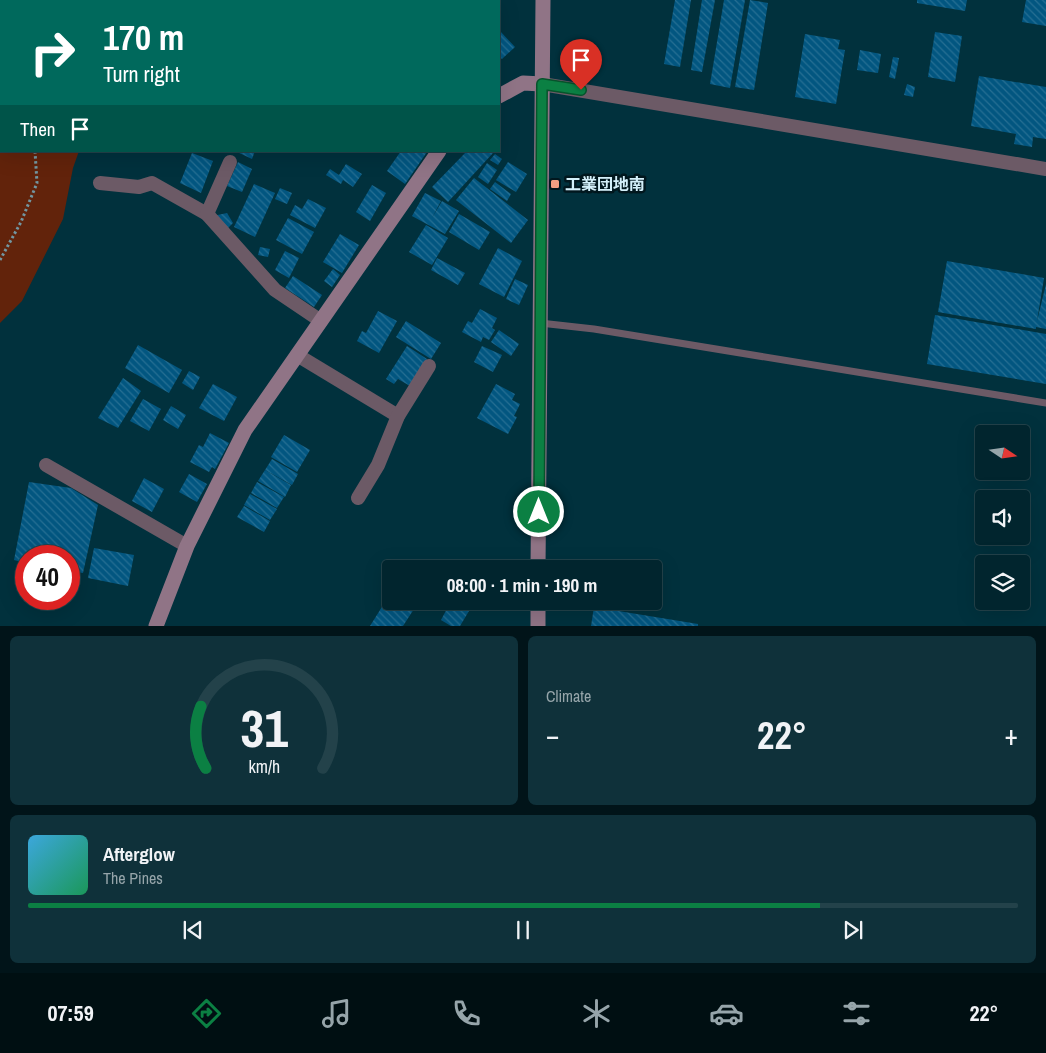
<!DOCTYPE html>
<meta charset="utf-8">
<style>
:root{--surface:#01252e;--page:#0f313a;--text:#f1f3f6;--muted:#96a5aa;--line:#23424a;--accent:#0b8043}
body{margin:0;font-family:"Archivo Narrow","Noto Sans JP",sans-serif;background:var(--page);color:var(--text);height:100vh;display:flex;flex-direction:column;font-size:19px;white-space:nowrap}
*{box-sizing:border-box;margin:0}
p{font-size:16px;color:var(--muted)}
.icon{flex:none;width:28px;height:28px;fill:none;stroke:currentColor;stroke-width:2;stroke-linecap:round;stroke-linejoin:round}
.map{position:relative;height:626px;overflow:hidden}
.panel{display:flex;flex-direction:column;gap:10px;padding:10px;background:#011419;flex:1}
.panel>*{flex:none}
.hud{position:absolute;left:0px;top:0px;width:500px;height:152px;box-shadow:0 5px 20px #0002,0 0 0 1px var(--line);background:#00695c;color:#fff;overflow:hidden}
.needle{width:32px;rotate:103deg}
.fabs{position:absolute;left:975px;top:425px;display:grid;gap:10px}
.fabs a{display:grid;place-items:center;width:55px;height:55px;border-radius:5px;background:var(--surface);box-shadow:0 5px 20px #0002,0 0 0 1px var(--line);font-size:25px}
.speed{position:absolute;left:15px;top:545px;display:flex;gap:10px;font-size:25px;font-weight:700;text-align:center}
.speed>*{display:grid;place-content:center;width:65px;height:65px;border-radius:50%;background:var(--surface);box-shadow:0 5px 20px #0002,0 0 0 1px var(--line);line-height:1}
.speed .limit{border:8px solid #d22;background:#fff;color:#111}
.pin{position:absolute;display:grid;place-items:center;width:42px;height:42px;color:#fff;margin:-51px -21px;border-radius:50% 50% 50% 0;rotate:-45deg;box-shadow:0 0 5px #0007}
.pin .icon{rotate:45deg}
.me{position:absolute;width:55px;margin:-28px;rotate:0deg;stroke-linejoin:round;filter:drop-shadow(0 0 4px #0008)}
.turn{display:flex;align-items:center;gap:18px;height:105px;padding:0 20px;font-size:22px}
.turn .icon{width:65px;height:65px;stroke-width:2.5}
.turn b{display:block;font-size:35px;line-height:42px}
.then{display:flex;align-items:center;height:48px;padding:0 20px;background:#0003;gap:10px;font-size:19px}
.big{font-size:38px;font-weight:700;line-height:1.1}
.panel .widget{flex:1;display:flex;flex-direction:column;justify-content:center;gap:8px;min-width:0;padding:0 18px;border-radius:8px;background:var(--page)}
.panel .dial{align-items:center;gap:0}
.dial svg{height:130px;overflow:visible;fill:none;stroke:var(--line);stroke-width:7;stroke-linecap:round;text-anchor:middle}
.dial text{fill:var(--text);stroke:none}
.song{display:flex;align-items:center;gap:15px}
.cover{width:60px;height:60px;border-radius:8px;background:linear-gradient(135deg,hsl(200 70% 55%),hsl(150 70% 35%))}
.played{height:5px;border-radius:2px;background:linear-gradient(90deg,var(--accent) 80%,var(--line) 80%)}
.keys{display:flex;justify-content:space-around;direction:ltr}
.heat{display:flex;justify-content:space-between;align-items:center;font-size:28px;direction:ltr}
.panel .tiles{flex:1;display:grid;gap:10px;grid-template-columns:1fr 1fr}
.widget:last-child{grid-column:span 2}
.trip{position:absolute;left:382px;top:560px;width:280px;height:50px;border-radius:5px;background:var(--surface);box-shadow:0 5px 20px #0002,0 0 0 1px var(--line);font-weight:700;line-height:50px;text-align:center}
.menu{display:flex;height:80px;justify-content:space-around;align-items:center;background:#000f12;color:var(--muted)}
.menu .icon{width:35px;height:35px}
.menu .active{color:var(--accent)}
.menu b{font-size:22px;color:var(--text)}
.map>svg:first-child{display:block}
</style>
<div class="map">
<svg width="1046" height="626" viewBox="0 0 1046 626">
<defs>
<pattern id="building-back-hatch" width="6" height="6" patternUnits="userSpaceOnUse" patternTransform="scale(1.25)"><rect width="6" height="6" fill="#025680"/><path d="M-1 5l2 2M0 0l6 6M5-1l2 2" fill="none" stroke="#266f93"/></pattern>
</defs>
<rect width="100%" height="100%" fill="#01313d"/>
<polygon fill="#62230b" points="0,0 70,0 1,1 1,151 79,151 73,168 63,219 22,301 0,323"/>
<g fill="url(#building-back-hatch)">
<polygon points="675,0 691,0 680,67 664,64"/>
<polygon points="702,0 715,0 702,72 691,70"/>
<polygon points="724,0 745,0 730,88 710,84"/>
<polygon points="750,0 768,3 754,90 735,87"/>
<polygon points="917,0 967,0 965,11 917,3"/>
<polygon points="1026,0 1046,0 1046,26 1022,22"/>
<polygon points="500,31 515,47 502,59 499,56"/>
<polygon points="935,32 962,36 955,82 928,77"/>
<polygon points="805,34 840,40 838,49 845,50 836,104 795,97"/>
<polygon points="860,50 881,54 878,73 857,70"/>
<polygon points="893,57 899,58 895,79 889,77"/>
<polygon points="979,76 1046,87 1046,139 1033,137 1032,147 1014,144 1016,134 971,126"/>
<polygon points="907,84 915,87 913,97 904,95"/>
<polygon points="235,151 255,151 252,159"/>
<polygon points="401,151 427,152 405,184 387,171"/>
<polygon points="467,151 493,153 448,202 432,187"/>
<polygon points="192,153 213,161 201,193 180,183"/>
<polygon points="495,154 502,159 498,165 490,160"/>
<polygon points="238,162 252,169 242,192 227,186"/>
<polygon points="508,162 527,174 516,192 496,180"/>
<polygon points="487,163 497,170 488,184 478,177"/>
<polygon points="346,164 362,174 353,187 343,180 341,184 326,175 330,169 339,175"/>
<polygon points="474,178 528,220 511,243 456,200"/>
<polygon points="495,182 511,194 507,201 490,189"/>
<polygon points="254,184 275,193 255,237 234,227"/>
<polygon points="372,185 386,193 370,221 356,212"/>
<polygon points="280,188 292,193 287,204 275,199"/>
<polygon points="425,193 441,201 432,218 442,201 459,211 445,234 412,216"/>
<polygon points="308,199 326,208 315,228 290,215 295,205 302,209"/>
<polygon points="227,213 233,223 225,231 213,216"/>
<polygon points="459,214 490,232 479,250 449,232"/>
<polygon points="288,218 314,232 302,254 276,240"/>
<polygon points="426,225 448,238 432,265 409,252"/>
<polygon points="340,234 359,245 342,273 323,262"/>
<polygon points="260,247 270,249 268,257 258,255"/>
<polygon points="498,248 522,261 504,297 479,284"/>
<polygon points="285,251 299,258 289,278 275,270"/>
<polygon points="437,258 465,273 458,285 431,270"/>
<polygon points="947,261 1044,278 1037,321 1046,284 1046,329 1036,327 1036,329 938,312"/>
<polygon points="333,269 340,275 332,287 324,281"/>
<polygon points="293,276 322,295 314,307 285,288"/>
<polygon points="515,279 528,285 519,305 506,299"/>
<polygon points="480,309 497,318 492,328 495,330 489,340 483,337 481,342 462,332 468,321 472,323"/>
<polygon points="378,311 397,321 379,353 357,341 362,331 366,333"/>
<polygon points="935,315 1046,334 1046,384 927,364"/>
<polygon points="406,321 441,343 431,359 396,337"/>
<polygon points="499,330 519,344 511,356 491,342"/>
<polygon points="138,345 182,370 169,393 125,368"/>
<polygon points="407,346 427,359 410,386 398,379 394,384 386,379"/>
<polygon points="482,346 502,355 493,372 474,362"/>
<polygon points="189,371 200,377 193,390 182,383"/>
<polygon points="123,378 141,391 118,428 98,418"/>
<polygon points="213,384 237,397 224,421 199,408"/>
<polygon points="496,384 515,394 512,400 520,404 514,416 517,417 508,434 477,418"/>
<polygon points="143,399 161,409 149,431 130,421"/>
<polygon points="171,406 186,415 178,429 163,420"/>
<polygon points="210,433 229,443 215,469 212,467 209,472 190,462 199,445 203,447"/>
<polygon points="284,435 310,450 297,472 271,457"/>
<polygon points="272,459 298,474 292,485 265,470"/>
<polygon points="265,470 291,485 285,497 258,481"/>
<polygon points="189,474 207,484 197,502 179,492"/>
<polygon points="144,478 164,489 152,512 132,501"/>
<polygon points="29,482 71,488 98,505 83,573 69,571 69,556 26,556 26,563 14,560"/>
<polygon points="257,482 284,497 277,508 251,493"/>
<polygon points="250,494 277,509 270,520 244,505"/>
<polygon points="244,506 270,521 264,532 237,517"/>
<polygon points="94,548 134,555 128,586 88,578"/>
<polygon points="390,594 391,601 401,601 414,609 403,626 370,626"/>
<polygon points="451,601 475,601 460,626 451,626 441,620"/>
<polygon points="594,607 698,624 698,626 591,626"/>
</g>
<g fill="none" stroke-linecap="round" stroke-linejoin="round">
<g stroke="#7297a2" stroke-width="3" stroke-dasharray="2.5 2.5" stroke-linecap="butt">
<polyline points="0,37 1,39"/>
<polyline points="0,260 21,222 37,183 35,151"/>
</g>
<polyline stroke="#6c5a66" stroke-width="7" points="540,323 594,329 1046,403"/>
<g stroke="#6c5a66" stroke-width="14">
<polyline points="542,84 1046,169"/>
<polyline points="100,183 139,187 152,183 207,214 275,290 321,321"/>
<polyline points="207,214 230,162"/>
<polyline points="297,355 398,416"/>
<polyline points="46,465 187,546"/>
<polyline points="358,498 378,465 398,416 429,366"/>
</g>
<g stroke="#907486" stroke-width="15">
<polyline points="499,96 523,83 542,84"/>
<polyline points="538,569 543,0"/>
<polyline points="156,626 187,546 245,430 439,151"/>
<polyline points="538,626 538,601"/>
</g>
</g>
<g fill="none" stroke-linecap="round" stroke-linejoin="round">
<g stroke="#07532c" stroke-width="12">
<polyline id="route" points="539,512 542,84 581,90"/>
</g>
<use href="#route" stroke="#0b8043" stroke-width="9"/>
</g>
<rect fill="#f39f83" stroke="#01171e" stroke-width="2" x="550" y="179" width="10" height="10" rx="2.5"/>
<g text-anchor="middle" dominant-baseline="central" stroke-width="5" stroke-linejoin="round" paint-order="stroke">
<g font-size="16" font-weight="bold" fill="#d4f0fa" stroke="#01171e" text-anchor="start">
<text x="565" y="184">工業団地南</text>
</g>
</g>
</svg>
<div class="fabs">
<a><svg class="needle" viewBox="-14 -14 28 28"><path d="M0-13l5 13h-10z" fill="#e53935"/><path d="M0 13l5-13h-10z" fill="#96a5aa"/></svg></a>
<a><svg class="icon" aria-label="sound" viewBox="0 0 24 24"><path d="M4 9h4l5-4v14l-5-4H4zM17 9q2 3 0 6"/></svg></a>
<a><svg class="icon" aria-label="layers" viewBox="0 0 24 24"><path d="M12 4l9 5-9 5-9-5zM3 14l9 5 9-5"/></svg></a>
</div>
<div class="speed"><div class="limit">40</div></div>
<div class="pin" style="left:581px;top:90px;background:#d93025"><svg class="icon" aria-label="arrive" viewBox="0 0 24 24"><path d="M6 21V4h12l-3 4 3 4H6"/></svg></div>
<svg class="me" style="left:539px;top:512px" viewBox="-20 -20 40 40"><circle r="17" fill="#0b8043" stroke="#fff" stroke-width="3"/><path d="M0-11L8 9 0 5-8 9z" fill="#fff"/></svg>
<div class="trip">08:00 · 1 min · 190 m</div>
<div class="hud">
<div class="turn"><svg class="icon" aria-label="right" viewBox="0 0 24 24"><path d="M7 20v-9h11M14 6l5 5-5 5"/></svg><div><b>170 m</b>Turn right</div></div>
<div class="then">Then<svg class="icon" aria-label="arrive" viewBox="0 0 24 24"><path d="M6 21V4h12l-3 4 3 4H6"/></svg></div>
</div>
</div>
<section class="panel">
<div class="tiles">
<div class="widget dial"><svg viewBox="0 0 100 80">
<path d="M14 69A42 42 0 1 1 86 69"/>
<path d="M14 69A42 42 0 0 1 11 31" stroke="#0b8043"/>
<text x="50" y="56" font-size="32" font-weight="700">31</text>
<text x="50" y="72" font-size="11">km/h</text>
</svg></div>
<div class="widget"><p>Climate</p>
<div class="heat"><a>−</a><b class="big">22°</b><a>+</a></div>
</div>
<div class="widget">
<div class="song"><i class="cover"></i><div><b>Afterglow</b><p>The Pines</p></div></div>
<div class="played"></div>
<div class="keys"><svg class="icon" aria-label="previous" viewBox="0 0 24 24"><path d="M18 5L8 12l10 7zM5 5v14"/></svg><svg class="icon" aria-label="pause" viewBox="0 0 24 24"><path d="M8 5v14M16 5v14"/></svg><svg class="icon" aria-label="next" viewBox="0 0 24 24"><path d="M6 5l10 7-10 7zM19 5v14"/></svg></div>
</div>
</div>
</section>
<nav class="menu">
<b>07:59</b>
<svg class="icon active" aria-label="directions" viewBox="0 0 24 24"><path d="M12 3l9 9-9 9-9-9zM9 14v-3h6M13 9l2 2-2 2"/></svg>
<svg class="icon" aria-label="music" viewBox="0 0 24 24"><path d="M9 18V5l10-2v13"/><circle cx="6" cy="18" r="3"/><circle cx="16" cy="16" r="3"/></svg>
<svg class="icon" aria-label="phone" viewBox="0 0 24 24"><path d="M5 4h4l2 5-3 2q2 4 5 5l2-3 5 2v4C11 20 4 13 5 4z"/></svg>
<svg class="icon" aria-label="climate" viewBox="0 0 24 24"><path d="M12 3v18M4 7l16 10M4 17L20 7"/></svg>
<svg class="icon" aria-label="car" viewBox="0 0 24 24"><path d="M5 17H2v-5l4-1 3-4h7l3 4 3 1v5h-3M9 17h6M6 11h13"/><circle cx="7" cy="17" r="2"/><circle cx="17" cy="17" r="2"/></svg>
<svg class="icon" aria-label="filters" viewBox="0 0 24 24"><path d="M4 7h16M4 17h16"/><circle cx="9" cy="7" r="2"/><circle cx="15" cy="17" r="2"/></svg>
<b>22°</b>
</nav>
